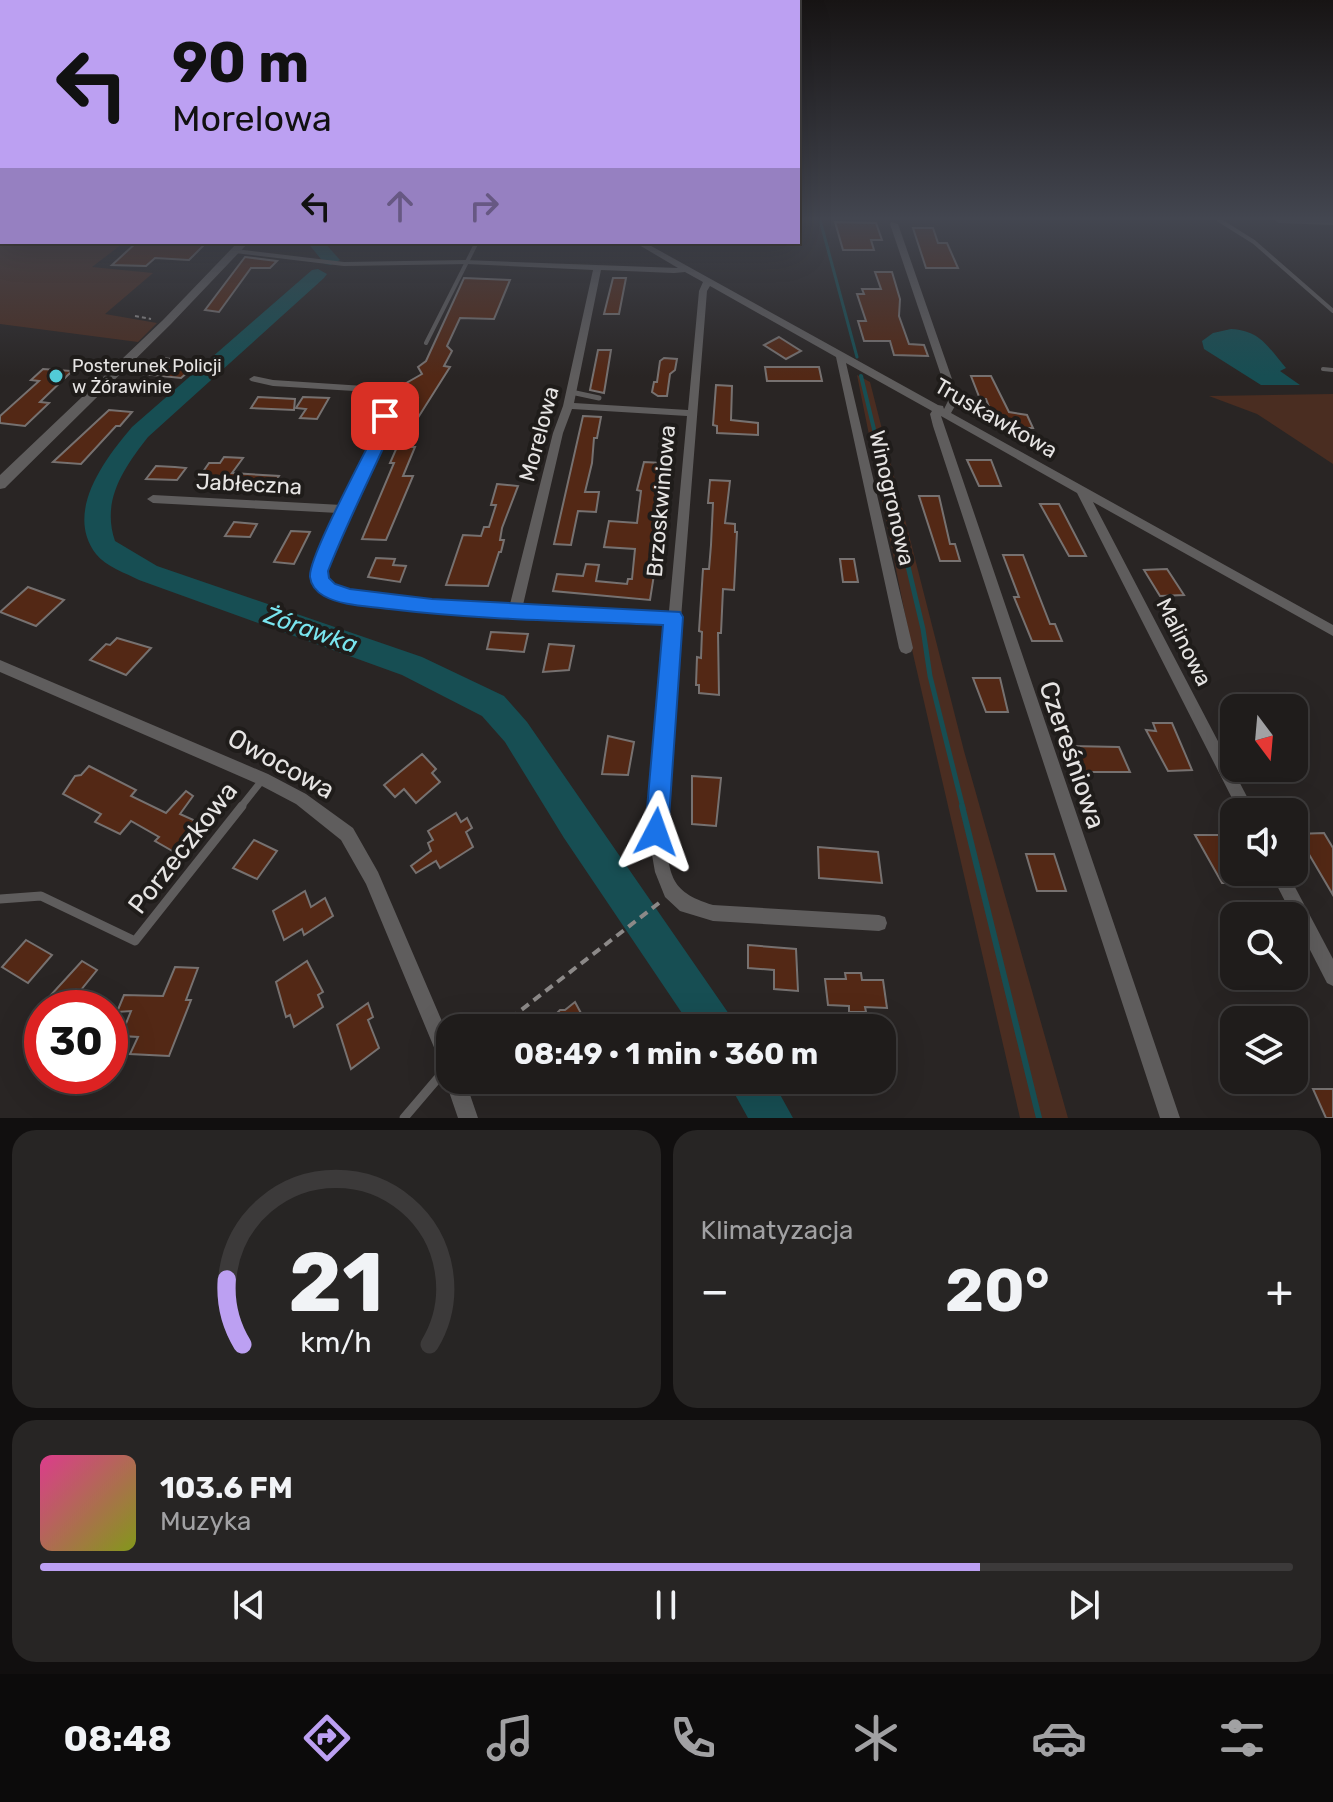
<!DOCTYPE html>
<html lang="pl">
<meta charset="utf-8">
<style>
:root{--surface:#1f1c1b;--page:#272524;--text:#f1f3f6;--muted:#a1a1a3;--line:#3c3a3a;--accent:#bca0f2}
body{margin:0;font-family:Rubik,sans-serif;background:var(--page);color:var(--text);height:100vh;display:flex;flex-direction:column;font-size:30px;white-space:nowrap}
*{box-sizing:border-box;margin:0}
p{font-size:26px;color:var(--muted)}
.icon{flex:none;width:44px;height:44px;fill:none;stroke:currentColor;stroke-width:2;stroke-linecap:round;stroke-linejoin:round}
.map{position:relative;height:1118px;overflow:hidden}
.sheet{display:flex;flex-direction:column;gap:12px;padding:12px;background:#110f0f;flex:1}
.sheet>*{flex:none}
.hud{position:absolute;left:0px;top:0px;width:800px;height:244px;box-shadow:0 8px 32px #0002,0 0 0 2px var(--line);background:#bca0f2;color:#111;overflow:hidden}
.needle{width:52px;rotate:164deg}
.tools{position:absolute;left:1220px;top:694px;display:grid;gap:16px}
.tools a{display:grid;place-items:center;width:88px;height:88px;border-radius:16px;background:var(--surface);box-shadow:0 8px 32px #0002,0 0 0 2px var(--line);font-size:40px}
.speed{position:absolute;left:24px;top:990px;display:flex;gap:16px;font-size:40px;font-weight:700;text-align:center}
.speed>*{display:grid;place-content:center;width:104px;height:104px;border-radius:50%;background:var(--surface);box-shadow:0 8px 32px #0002,0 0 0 2px var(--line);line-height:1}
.speed .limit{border:12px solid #d22;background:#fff;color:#111}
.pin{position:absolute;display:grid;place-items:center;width:68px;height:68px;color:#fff;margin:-34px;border-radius:16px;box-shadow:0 4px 12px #0006}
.me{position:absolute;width:88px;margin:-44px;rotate:4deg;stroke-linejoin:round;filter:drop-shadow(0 0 6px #0008)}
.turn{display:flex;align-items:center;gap:28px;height:168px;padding:0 40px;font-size:36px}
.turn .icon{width:104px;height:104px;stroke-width:2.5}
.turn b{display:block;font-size:56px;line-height:68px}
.lanes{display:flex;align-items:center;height:76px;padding:0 40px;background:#0003;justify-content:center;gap:40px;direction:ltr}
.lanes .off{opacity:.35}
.big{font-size:60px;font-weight:700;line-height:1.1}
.sheet .card{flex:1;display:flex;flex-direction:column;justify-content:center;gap:12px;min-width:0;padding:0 28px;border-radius:24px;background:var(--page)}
.sheet .dial{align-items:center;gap:0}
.dial svg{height:208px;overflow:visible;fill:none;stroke:var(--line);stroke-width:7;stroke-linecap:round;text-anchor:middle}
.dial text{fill:var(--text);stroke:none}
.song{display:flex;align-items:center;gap:24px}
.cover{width:96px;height:96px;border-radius:12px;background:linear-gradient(135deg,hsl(330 70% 55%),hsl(70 70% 35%))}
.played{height:8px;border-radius:4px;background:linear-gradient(90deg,var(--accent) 75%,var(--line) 75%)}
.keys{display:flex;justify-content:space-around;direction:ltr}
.heat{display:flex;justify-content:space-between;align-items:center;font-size:44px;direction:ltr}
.sheet .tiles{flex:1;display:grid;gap:12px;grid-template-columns:1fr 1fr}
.card:last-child{grid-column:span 2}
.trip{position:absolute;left:436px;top:1014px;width:460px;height:80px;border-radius:24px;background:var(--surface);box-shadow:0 8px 32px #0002,0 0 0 2px var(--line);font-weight:700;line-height:80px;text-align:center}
.tab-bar{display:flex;height:128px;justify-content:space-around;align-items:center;background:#0c0b0b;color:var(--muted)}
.tab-bar .icon{width:56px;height:56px}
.tab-bar .active{color:var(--accent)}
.tab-bar b{font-size:36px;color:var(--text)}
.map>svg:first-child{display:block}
</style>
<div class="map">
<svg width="1333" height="1118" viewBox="0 0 1333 1118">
<rect width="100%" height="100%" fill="#292524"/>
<g fill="#4a2d21">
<polygon points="0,220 2,242 122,244 92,267 153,273 105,314 157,323 138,342 0,324"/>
<polygon points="857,375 870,382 964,751 1068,1118 1020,1118 913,654"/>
<polygon points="1333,394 1333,464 1257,414 1209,396"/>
</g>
<path fill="#174e53" d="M1231,329C1261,331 1267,346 1286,368L1280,371L1300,385H1261L1204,349L1202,341L1213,333Z"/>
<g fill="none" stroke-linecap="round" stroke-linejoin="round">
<polyline stroke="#174e53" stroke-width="3" points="820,220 857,357"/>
<polyline stroke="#174e53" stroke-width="4" points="861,376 907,564"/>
<polyline stroke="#174e53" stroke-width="5" points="907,562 923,629 930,676 963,808"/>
<polyline stroke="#174e53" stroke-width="6" points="962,806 1039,1118"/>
<g fill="#174e53" fill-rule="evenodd">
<polygon points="307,242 324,242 340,260 331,265 325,264"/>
<path d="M318,269L327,274L324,278L148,437C124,468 101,500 115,541L157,566L422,657L504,696L527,722L729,1014L735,1028H692L564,838L505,742L482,716L402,675L139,580C126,573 106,567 96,554C64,512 105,459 132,427L312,270Z"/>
<polygon points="727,1080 772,1080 793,1118 748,1118"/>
</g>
</g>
<g fill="#532815" stroke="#767170" stroke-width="2">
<polygon points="835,222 876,223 882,240 871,240 874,250 843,250"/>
<polygon points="913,228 933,228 938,243 947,243 958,268 926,268"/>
<polygon points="137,242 138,242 204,245 189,260 155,258 146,266 112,265"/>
<polygon points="245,257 277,261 270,268 251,268 219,312 205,310"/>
<polygon points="875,272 892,272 900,299 899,316 909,344 924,345 928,356 894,355 890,341 864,341 858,321 866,321 857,294 864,294 862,289 881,289"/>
<polygon points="464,278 510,280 494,319 460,318 447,346 452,351 444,366 450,367 414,424 407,420 418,398 401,386 422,374 418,367 426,361"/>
<polygon points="613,278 626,278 619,314 604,314"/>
<polygon points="779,337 801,351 786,359 764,345"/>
<polygon points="598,350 611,350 604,393 590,390"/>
<polygon points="163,358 171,359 201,361 181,378 142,374 154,362 159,362"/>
<polygon points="664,358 677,359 675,370 670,374 667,396 658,396 652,392 654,382 657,382 660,361"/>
<polygon points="765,367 819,367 822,381 767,381"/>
<polygon points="43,369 72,371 40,402 49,403 25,426 0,423 0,416 39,381 31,380"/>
<polygon points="971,376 991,376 1009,412 1027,415 1033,428 997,428 986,399 980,399"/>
<polygon points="716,385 732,386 731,420 758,423 758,435 717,433 717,426 713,425"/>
<polygon points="258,397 295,399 294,410 251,408"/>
<polygon points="303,397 329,398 317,419 300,418 306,409 296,408"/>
<polygon points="109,410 132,412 120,426 116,426 81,464 53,462"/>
<polygon points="583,416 601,417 597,438 594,438 592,463 585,492 599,492 596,512 578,511 571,545 554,544"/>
<polygon points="397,447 415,447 403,476 413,476 386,540 362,539 394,463 390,463"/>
<polygon points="224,457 243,458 232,473 279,476 272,488 256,488 212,484 216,477 200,476 209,463 220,463"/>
<polygon points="967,460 991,460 1001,486 979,486"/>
<polygon points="644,462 662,463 655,529 659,529 656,562 650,600 553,591 557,574 583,576 586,564 599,565 596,581 627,584 628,579 632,579 635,549 604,547 609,521 637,523 641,491 637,490"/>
<polygon points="156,466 175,467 186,468 177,480 146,479"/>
<polygon points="710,480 730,481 725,523 735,524 735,532 737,532 734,590 723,589 721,633 718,633 719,695 699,693 699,685 696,685 697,657 701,658 702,632 699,631 703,569 709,569 711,545 713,503 708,503"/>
<polygon points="497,484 518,486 502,528 500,540 504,540 501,552 499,552 488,586 446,585 463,535 481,536 484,527 489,527 496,505 491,505"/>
<polygon points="919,496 939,496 950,544 955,544 960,561 940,561"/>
<polygon points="1040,504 1059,504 1086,556 1069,556"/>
<polygon points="234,522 257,524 250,537 225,536"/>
<polygon points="291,531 310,532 294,564 274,562"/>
<polygon points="1003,555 1023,555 1050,624 1055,624 1062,641 1032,641 1014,597 1019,597"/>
<polygon points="376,558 395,559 393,565 406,566 400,582 368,577"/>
<polygon points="840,559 854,559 858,582 843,582"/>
<polygon points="1167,569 1184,595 1160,596 1144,570"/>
<polygon points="28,587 64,600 36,626 0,612"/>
<polygon points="491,632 528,634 524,652 487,649"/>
<polygon points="117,638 151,648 126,675 90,660 106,644 110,645"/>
<polygon points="549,644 574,646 569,670 543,672"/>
<polygon points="973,678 1000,678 1008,712 986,712"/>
<polygon points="1153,723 1172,723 1192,770 1168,771 1146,730 1156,731"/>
<polygon points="608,736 634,742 628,775 602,774"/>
<polygon points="1071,746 1119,747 1130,772 1080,772"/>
<polygon points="422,754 436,769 432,773 440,782 416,803 404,789 395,797 384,785"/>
<polygon points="89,766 136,790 131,796 166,813 186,791 193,796 180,814 198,822 190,831 192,833 176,853 155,841 159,837 131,821 120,834 95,822 101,814 63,794 75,776 81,775"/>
<polygon points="692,776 721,778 716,826 692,824"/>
<polygon points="456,813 461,822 467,818 472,828 466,832 473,847 440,868 436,861 416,873 411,866 431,851 428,843 433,840 428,831"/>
<polygon points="1324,833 1333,848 1333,895 1297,834"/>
<polygon points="1195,835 1224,835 1230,847 1226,847 1234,872 1238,872 1243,883 1222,883"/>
<polygon points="254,840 277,851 257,879 233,868"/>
<polygon points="818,847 878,852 882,883 819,878"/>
<polygon points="1026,854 1054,854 1066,891 1037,891"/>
<polygon points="305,891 311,907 325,898 333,916 304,935 302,929 284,940 273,911"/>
<polygon points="26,940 52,955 28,983 2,967"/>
<polygon points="748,945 796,949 798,991 774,989 774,970 748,968"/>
<polygon points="82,961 97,970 81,990 88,994 76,1008 39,1008"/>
<polygon points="307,961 323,992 318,995 323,1007 294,1027 290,1015 286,1017 276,982"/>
<polygon points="175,967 198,968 186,1000 191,1000 169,1056 130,1054 138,1037 121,1036 131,1011 117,1012 124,995 163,996"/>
<polygon points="845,973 861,973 862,980 883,980 887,1008 865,1007 866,1012 849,1012 849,1006 828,1005 825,979 846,979"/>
<polygon points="575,1002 589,1028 542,1028 560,1010 565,1010"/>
<polygon points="368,1003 373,1017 368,1020 379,1048 351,1069 337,1025"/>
<polygon points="1313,1089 1333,1089 1333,1118 1326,1118"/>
</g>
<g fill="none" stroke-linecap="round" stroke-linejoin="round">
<polyline stroke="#8c8988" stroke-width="2" stroke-dasharray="4 3" stroke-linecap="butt" points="135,316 151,319"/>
<polyline stroke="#8c8988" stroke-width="4" stroke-dasharray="9 6" stroke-linecap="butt" points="498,1028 659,903"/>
<g stroke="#5f5d5d" stroke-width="4">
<polyline points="1219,220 1254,242 1333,311"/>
<polyline points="235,251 344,264 467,262"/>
<polyline points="426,343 477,242"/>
<polyline points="1323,369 1333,370"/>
</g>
<polyline stroke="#5f5d5d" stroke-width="5" points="571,392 599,398"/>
<polyline stroke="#5f5d5d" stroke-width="7" points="240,808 263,779"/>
<g stroke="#5f5d5d" stroke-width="9">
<polyline points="0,899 41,896 135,941 242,806"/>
<polyline points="404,1118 450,1064"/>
</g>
<g fill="#5f5d5d" fill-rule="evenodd">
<path d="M891,222L898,224L959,399L951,413L1333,625V636L1093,502L1255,812H1239L1077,493L941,416L1180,1118H1160L933,426L930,414L932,411L846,363L913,648L911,652L906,654L901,652L899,648L836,357L710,286L707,291L664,832C671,874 667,891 713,905L879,915L885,917L887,923L885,929L879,931L713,921L680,911L665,897L655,872L648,832L668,622L432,611L350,602L325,594L314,581L313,571L338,513L153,503L147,499L153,495L342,505L382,422L381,418L364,414L363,412L370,392L273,386L251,381L249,379L254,376L273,380L379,387L381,389L374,410L389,414L392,422L333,552C329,561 322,572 328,581C341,600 482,603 510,604L553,433L563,406L593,270L467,264L463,262L464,260L678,268L634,242H644L938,405L943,406L944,409L949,399L890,224ZM601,270L674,273L685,272L703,282L699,291L688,410L574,403ZM572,409L687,416L669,611L523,605L563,433Z"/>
<polygon points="0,660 268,774 306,794 353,828 378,872 450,1040 450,1071 443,1069 366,884 341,840 296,804 258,784 0,672"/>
<polygon points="1270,872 1287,872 1333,959 1333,986 1327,983"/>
<polygon points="448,1073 450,1073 450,1080 465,1080 478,1118 458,1118 445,1080"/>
</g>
<g fill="#5f5d5d" fill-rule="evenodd">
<polygon points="1274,220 1333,220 1333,225 1279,223"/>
<polygon points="238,242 249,242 171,324 5,488 0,489 0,475 163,320"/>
</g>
</g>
<linearGradient id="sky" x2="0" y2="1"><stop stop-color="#171414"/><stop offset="0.58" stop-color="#434650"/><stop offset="1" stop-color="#434650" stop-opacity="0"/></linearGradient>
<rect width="1333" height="377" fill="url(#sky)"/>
<path fill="#1a73e8" stroke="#114b97" stroke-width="2" d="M385,411L390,412L395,422C373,472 348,520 328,571L329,578L335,584L350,589L432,599L680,612L683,617L668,832L665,840L656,844L648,840L645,832L663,625C572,621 480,620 389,609C368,606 342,606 324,596C317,592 311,585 310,577C308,557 368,448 380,422L377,416Z"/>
<circle fill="#52cbd7" stroke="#1f1c1a" stroke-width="3" cx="56" cy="376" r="8"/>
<g text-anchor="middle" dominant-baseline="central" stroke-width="8" stroke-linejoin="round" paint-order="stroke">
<g font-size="18" fill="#e6e4e3" stroke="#1f1c1a" text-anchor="start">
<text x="72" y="366">Posterunek Policji<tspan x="72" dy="21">w Żórawinie</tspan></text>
</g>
<g font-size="22" fill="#e6e4e3" stroke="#1f1c1a">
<text transform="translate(996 418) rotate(30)">Truskawkowa</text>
<text transform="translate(539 434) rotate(-75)">Morelowa</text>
<text transform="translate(249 484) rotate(3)">Jabłeczna</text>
<text transform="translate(892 498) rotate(77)">Winogronowa</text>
<text transform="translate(661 501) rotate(-85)">Brzoskwiniowa</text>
<text transform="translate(1184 642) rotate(63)">Malinowa</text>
</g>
<g font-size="24" font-style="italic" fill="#79e5ef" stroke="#1f1c1a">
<text transform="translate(311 630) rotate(19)">Żórawka</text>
</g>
<g font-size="26" fill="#e6e4e3" stroke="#1f1c1a">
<text transform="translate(1072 755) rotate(71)">Czereśniowa</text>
<text transform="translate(281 764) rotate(29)">Owocowa</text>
<text transform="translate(183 848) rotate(-52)">Porzeczkowa</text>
</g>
</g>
</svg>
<div class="tools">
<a><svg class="needle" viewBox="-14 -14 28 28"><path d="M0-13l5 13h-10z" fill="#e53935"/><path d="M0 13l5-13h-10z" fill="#a1a1a3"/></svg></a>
<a><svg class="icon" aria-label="sound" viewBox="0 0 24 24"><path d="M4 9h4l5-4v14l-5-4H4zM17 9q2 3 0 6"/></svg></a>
<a><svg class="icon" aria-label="search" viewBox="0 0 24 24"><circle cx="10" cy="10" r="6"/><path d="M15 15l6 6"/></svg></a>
<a><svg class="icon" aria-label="layers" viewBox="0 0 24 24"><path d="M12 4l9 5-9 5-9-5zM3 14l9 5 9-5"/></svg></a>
</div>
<div class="speed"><div class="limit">30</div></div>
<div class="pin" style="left:385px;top:416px;background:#d93025"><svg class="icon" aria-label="arrive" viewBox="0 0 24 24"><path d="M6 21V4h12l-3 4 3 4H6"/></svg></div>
<svg class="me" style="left:656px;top:832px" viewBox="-20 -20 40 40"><path d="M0-17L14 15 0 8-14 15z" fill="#1a73e8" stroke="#fff" stroke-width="4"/></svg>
<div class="trip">08:49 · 1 min · 360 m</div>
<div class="hud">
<div class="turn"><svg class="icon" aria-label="left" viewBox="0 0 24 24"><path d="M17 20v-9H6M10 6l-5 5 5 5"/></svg><div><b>90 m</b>Morelowa</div></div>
<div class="lanes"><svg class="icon" aria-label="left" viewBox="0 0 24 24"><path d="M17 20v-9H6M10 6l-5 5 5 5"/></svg><svg class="icon off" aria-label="ahead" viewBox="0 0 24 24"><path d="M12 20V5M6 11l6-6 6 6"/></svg><svg class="icon off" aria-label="right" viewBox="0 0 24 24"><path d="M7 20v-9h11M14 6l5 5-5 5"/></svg></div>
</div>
</div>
<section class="sheet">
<div class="tiles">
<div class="card dial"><svg viewBox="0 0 100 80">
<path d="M14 69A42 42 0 1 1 86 69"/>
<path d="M14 69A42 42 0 0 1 8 44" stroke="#bca0f2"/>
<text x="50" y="56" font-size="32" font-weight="700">21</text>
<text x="50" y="72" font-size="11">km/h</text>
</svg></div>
<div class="card"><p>Klimatyzacja</p>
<div class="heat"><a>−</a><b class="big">20°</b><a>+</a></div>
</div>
<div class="card">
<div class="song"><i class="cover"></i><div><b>103.6 FM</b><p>Muzyka</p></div></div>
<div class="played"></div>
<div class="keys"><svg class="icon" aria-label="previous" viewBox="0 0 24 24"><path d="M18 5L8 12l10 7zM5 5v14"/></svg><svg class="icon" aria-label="pause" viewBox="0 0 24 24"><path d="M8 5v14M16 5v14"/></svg><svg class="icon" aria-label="next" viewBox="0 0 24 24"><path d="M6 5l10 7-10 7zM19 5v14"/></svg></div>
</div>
</div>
</section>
<nav class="tab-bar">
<b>08:48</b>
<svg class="icon active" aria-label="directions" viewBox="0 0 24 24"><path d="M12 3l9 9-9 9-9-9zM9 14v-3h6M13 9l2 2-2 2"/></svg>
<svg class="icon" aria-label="music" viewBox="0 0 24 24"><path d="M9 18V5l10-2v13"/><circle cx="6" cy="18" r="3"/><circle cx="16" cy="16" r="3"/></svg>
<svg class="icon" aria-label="phone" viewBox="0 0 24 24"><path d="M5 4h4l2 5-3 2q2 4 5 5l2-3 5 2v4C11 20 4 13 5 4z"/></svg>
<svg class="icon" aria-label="climate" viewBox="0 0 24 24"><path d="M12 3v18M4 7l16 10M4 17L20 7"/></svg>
<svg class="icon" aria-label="car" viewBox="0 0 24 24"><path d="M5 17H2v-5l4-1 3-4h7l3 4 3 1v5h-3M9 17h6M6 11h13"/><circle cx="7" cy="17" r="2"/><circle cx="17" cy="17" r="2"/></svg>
<svg class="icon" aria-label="filters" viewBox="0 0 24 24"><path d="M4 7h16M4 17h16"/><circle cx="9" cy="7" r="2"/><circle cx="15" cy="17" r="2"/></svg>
</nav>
